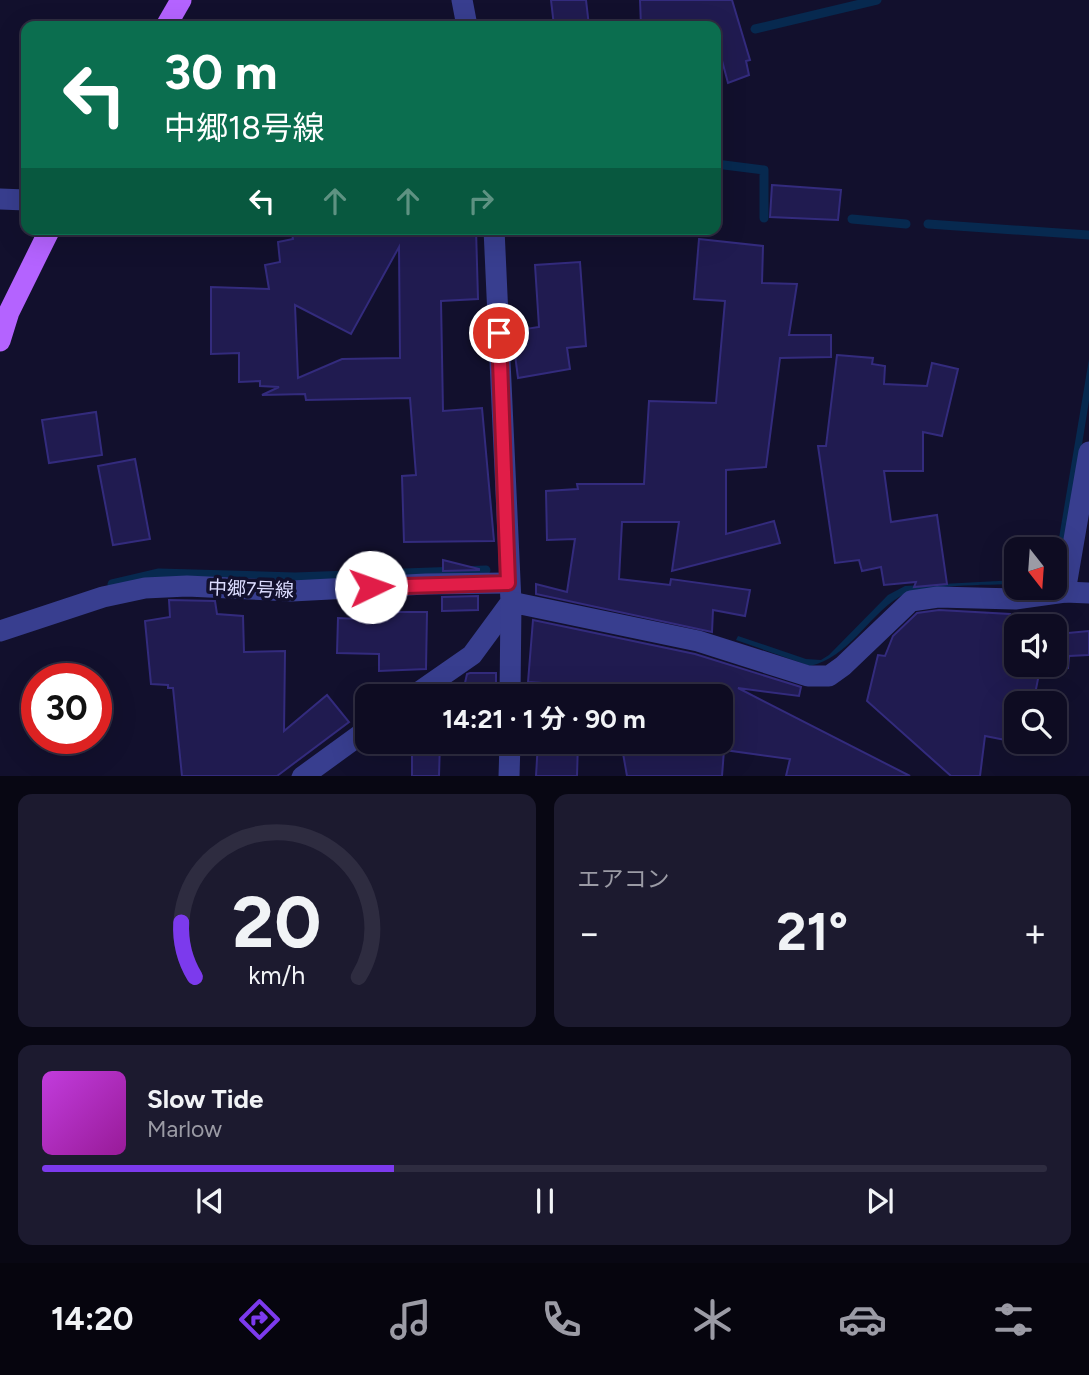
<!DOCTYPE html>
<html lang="ja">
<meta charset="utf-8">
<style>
:root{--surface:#0e0c22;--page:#1c1a2f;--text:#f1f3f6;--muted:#9b9ba5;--line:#2e2c40;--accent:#7c3aed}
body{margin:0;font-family:Figtree,"Noto Sans JP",sans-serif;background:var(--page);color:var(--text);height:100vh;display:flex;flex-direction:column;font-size:26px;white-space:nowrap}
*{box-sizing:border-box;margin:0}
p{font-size:23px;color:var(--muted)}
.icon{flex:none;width:38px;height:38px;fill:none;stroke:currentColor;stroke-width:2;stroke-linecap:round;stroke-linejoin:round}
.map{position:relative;height:776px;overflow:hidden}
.sheet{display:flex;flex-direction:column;gap:18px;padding:18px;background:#080713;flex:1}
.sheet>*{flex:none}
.top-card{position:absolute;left:21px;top:21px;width:700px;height:214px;border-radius:14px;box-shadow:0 7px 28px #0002,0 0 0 2px var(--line);background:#0b6e4f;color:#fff;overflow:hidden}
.needle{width:46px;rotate:163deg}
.buttons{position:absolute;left:1004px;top:537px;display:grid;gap:14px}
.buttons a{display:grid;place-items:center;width:63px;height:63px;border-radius:14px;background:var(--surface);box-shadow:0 7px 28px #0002,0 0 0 2px var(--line);font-size:35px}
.speed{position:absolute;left:21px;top:663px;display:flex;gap:14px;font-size:35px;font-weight:700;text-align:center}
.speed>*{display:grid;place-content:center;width:91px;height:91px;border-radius:50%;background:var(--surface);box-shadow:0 7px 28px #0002,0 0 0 2px var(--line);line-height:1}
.speed .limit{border:10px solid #d22;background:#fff;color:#111}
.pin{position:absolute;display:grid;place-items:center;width:60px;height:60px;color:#fff;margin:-30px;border:4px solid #fff;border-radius:50%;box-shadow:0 2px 7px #0007}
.me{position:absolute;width:77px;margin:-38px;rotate:87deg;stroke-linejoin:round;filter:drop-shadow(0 0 5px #0008)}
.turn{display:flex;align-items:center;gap:24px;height:147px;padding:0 28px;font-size:32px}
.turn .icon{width:91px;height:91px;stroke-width:2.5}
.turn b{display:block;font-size:49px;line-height:60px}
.lanes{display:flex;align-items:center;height:66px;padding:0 28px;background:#0003;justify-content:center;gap:35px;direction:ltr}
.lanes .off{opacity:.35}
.big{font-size:52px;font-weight:700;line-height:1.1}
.sheet .widget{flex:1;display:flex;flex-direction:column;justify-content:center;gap:10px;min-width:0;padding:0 24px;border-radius:14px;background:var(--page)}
.sheet .dial{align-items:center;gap:0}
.dial svg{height:182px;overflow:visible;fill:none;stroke:var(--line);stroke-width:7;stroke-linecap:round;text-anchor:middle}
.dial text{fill:var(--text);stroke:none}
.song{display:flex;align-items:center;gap:21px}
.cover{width:84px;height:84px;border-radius:10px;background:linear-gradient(135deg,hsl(290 70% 55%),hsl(300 70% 35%))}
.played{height:7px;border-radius:4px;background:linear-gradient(90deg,var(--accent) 35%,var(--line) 35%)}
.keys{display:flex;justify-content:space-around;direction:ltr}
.heat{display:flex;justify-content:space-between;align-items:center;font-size:38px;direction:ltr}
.sheet .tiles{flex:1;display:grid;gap:18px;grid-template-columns:1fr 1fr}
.widget:last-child{grid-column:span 2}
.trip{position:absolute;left:355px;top:684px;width:378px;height:70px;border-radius:14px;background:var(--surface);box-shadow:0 7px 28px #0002,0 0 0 2px var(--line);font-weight:700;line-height:70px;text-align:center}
.tab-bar{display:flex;height:112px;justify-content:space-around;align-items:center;background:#06050e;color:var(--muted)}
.tab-bar .icon{width:49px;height:49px}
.tab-bar .current{color:var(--accent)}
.tab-bar b{font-size:32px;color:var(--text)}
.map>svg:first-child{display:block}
</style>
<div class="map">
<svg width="1089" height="777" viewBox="0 0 1089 777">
<rect width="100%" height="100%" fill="#12102d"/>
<g fill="#07294f">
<polygon points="1089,359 1089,401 1061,575 1055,582 1055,562"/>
<path d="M1017,580V584C990,585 919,584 899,597C867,617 849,657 810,666L736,640L738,636L806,659L821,660L829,655L888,595L905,586Z"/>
</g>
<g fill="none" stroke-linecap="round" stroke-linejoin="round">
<g stroke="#07294f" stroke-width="9">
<polyline points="755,29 877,0"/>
<polyline points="716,164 764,170 764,218"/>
<polyline points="852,219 906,224"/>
<polyline points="928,224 1089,235"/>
<polyline points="112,584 159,573 295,577 486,570"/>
</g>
</g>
<g fill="#201b50" stroke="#332b7d" stroke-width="2" fill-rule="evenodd">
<polygon points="551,0 586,0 589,26 554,26"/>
<polygon points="640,0 732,0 750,60 746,61 749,75 728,83 716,38 716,26 641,26"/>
<polygon points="772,185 841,190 838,220 770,217"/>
<path d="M291,229H476L478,299L441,301L443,411L482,408L494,541L404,542L402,476L416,475L410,398L306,400L305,394L262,395L279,387L260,386V381L239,382V353L211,354V287L269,289L265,265L280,262L278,242L293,239ZM399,247L400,358L342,359L298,378L295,305L351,334Z"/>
<polygon points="699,239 763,246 762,283 797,284 789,335 831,335 831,357 780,358 766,467 726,470 726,534 774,521 780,543 672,571 679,522 622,522 619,579 670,585 671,579 750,590 745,616 713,610 712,632 536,594 536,584 567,592 575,539 547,540 546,491 578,489 577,484 644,484 649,401 716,403 725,301 694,299"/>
<polygon points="580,262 586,346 567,348 570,369 518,378 512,331 539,327 535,265"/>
<polygon points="837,355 873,358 872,364 885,366 884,384 927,386 932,363 958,369 942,436 923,432 923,471 884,471 891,522 937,515 947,584 914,587 916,582 884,585 881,567 862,571 859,560 835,563 818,446 826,446"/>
<polygon points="96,412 102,455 49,463 42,420"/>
<polygon points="135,459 150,539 113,545 98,466"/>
<polygon points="443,560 479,569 479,570 443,571"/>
<polygon points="478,596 478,610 442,611 442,597"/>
<polygon points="169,600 215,601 217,614 243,616 244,652 285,651 284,731 327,695 349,722 277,776 182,776 173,688 168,688 168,685 151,684 145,621 170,617"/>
<polygon points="939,610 1010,614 1010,621 1037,626 1017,626 1017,665 1055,665 1055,630 1068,633 1089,631 1089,655 1069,656 1068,668 1040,669 1033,704 1017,704 1017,742 1026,742 1026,744 985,736 980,776 951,776 867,701 878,655 885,656 893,636 917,613"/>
<polygon points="380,612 427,612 426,669 379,671 379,654 337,653 338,618 380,620"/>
<polygon points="533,620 695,654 801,687 799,696 738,688 910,776 786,776 790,759 724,750 722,776 627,776 621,742 721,742 721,696 541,696 542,683 528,682"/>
<polygon points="470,673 496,673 496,696 462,696 467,674"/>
<polygon points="412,742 440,742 439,776 412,776"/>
<polygon points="538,742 578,742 577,776 536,776"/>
</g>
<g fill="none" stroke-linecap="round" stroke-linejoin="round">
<g stroke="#383e8f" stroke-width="21">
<polyline points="462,0 467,26"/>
<polyline points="0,199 26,200"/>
<polyline points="1065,592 1089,452"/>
<polyline points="0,631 103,597 145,588 187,586 292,591 426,584 508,583"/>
<polyline points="413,696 472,655 511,602 494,229"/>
<polyline points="510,696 511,602 698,641 808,676 829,676 843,666 911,601 938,597 1015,599 1065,592 1089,593"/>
<polyline points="302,777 368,729"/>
<polyline points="509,777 510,742"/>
</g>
<g stroke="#b463ff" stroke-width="21">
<polyline points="166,26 181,0"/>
<polyline points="0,341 9,312 50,229"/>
</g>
</g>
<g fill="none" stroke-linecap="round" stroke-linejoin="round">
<g stroke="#92132f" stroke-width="18">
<polyline id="route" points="371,587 508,583 499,333"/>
</g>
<use href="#route" stroke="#e11d48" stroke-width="12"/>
</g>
<g text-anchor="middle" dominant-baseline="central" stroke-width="7" stroke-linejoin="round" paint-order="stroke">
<g font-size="19" fill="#dcdcff" stroke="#12102d">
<text transform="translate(251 589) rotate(2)">中郷7号線</text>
</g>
</g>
</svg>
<div class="buttons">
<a><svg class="needle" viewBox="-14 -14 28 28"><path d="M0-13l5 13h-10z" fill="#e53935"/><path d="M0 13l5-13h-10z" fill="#9b9ba5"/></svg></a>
<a><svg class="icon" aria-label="sound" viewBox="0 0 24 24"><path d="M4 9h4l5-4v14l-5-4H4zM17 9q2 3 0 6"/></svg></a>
<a><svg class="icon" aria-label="search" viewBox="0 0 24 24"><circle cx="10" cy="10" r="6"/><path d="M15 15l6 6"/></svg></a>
</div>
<div class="speed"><div class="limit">30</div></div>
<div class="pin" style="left:499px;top:333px;background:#d93025"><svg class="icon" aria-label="arrive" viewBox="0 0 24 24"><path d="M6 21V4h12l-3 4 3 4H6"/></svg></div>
<svg class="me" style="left:371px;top:587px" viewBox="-20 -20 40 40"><circle r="19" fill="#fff"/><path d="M0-13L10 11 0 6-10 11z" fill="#e11d48"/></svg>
<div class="trip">14:21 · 1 分 · 90 m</div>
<div class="top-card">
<div class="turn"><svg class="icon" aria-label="left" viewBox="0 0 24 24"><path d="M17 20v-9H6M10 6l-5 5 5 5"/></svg><div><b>30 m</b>中郷18号線</div></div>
<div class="lanes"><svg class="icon" aria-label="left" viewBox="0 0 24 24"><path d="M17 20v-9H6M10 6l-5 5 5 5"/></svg><svg class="icon off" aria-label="ahead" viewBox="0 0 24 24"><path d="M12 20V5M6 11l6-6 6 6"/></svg><svg class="icon off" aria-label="ahead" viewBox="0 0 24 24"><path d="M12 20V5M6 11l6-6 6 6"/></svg><svg class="icon off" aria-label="right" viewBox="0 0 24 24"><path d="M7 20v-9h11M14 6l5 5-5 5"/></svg></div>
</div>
</div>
<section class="sheet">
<div class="tiles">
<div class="widget dial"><svg viewBox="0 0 100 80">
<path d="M14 69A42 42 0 1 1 86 69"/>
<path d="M14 69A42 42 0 0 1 8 45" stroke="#7c3aed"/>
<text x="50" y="56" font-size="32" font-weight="700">20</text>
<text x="50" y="72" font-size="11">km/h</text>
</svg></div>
<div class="widget"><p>エアコン</p>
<div class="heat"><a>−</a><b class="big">21°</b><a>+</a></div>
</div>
<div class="widget">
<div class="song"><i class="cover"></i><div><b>Slow Tide</b><p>Marlow</p></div></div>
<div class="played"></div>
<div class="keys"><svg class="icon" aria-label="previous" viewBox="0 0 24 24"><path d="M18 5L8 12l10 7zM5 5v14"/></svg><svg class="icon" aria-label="pause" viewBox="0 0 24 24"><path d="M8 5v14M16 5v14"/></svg><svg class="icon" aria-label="next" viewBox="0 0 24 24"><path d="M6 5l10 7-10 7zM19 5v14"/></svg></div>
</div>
</div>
</section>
<nav class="tab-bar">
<b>14:20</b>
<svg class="icon current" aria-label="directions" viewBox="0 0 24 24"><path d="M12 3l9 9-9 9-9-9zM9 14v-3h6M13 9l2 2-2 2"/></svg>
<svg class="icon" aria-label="music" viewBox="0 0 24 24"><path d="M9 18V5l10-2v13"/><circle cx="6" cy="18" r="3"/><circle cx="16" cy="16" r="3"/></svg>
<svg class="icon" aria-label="phone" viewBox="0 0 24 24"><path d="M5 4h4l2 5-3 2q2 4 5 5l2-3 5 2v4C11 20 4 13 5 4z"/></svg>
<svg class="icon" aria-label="climate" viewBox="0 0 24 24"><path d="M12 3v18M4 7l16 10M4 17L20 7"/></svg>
<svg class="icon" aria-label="car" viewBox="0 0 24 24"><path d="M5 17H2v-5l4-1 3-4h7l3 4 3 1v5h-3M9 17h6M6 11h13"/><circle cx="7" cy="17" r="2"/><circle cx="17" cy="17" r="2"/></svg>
<svg class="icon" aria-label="filters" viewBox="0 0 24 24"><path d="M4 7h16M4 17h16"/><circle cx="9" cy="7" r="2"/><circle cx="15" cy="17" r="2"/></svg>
</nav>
